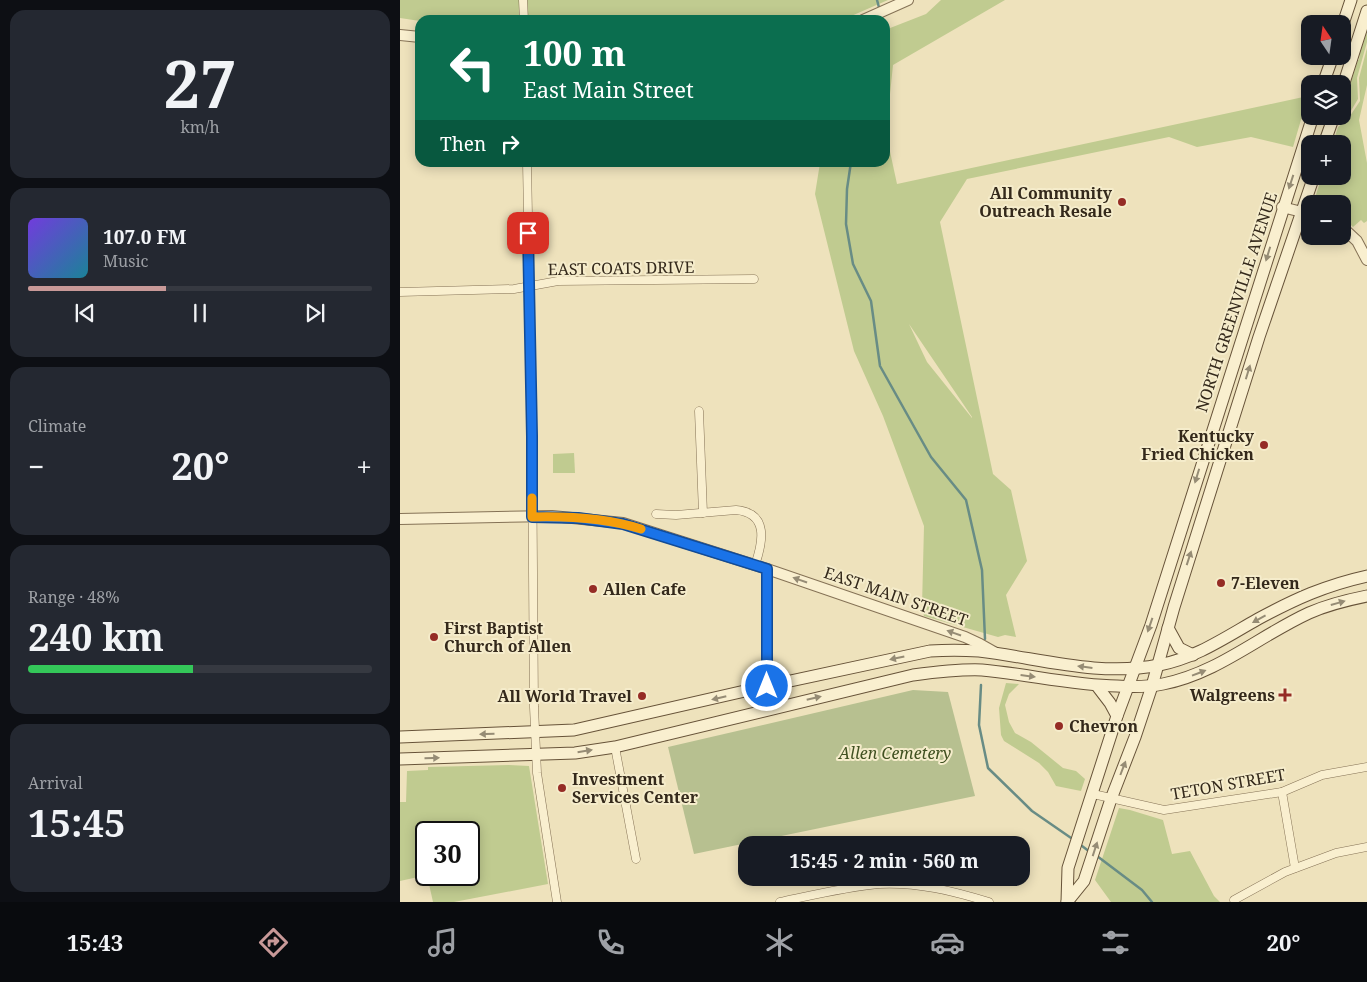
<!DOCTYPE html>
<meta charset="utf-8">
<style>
:root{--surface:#171b24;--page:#242831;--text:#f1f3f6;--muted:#9ea1a6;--line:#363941;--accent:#c89998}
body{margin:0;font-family:"Noto Serif",serif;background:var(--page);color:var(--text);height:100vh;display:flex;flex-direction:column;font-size:19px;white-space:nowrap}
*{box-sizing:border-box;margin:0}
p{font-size:16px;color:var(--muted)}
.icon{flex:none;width:28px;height:28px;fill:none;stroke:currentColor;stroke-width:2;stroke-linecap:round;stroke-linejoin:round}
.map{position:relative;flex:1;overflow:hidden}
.panel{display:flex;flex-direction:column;gap:10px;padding:10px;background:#0d0f14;width:400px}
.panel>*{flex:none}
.hud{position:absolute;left:15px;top:15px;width:475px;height:152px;border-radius:15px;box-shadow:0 2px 12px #0003;background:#0b6e4f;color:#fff;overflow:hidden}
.needle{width:32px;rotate:347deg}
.tools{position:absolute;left:901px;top:15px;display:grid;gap:10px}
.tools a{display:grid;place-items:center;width:50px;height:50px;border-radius:10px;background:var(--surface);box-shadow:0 2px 12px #0003;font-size:25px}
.speed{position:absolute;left:15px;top:821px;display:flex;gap:10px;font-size:25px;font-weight:700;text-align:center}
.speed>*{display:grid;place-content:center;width:65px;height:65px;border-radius:50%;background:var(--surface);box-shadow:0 2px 12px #0003;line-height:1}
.speed .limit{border:2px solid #111;border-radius:8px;background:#fff;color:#111}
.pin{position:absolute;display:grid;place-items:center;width:42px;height:42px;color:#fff;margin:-21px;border-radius:10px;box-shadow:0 2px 8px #0006}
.me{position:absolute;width:55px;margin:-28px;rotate:0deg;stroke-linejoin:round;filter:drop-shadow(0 0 4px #0008)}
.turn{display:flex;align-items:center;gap:18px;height:105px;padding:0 25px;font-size:22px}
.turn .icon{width:65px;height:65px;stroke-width:2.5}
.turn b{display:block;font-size:35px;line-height:42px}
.then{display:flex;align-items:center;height:48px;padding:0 25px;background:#0003;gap:10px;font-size:19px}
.big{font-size:38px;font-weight:700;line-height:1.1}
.panel .card{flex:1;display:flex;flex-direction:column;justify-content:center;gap:8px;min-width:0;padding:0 18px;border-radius:15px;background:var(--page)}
.panel .dial{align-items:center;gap:0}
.dial b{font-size:65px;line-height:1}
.song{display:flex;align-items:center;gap:15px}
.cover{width:60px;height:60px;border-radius:8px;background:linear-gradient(135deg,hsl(260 70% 55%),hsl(190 70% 35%))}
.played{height:5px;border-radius:2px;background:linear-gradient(90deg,var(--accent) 40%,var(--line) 40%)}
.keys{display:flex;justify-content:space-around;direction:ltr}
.heat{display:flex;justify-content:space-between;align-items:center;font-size:28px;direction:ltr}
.charge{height:8px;border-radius:4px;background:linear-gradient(90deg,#34c759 48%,var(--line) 0)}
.trip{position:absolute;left:338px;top:836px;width:292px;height:50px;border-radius:15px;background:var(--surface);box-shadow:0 2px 12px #0003;font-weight:700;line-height:50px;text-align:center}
.menu{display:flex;height:80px;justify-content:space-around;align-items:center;background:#090b0e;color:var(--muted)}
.menu .icon{width:35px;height:35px}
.menu .selected{color:var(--accent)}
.menu b{font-size:22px;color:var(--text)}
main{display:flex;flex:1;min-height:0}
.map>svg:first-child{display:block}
</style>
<main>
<section class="panel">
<div class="card dial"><b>27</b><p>km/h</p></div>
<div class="card">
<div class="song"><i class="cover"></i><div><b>107.0 FM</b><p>Music</p></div></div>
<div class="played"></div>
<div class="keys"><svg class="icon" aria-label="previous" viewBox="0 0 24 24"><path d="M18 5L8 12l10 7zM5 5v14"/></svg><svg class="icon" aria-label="pause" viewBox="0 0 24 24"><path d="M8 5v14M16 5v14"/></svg><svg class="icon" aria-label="next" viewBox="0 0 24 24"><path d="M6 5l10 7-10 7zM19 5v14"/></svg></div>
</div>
<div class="card"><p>Climate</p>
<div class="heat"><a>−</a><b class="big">20°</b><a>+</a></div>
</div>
<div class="card"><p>Range · 48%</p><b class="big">240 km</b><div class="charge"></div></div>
<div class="card"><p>Arrival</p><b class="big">15:45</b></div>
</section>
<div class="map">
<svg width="967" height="902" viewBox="0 0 967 902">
<rect width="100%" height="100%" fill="#eee2bc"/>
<g fill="#c0cb90" fill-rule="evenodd">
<polygon points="0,0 488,0 442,20 20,21 0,18"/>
<path d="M541,0H605L493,65L486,133L497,184L908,96L893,147L851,137L797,147L769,137L567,179L540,222L593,474L611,490L627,561L606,595L616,637L605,635L598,637L524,616L522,606L524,526L483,416L454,351L415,194L420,163L485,162V30L526,14ZM509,324L572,417V418L527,362Z"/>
<path d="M967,32V42L957,78L958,99L946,119L937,125L940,116H942C943,110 942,100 947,97L948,91L958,60H959L960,53Z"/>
<polygon points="967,48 967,85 959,120 967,163 967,221 964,223 961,220 953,227 943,217 942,204 913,204 922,176 942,176 942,144 935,144 935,141 933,143 938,127 948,119 960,101 959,78"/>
<polygon points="174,453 175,473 153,473 153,454"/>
<polygon points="606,683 619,684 609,694 605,705 609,722 615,733 631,742 663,768 676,771 685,779 681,791 656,786 648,772 639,763 604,741 601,735 599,708"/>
<path d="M109,765L129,766L148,884L54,902H33L27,875L0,881V802H6L7,771L28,770V767ZM26,832H69V875H26Z"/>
<polygon points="719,808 730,810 763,820 772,854 790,851 814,896 820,902 711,902 695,880"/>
</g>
<polygon fill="#b7c090" points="513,690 548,692 575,796 294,854 268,747"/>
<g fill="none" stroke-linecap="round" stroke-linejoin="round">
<g stroke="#688c85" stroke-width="2.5">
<polyline points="477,0 480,11"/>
<polyline points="485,26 486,59 485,64"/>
<polyline points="451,162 447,189 446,224 453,264 471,301 480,366 531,457 566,500 582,570 585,639"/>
<polyline points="581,685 579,725 588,768 632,811 674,840"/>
<polyline points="678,843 690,852"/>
<polyline points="697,856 742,890 752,902"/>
</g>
<g stroke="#857256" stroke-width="9">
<g id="minor">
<polyline points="123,0 124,20"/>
<polyline points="127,162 132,436 134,707 137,773 157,902"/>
<polyline points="0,292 114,289 158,281 354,279"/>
<polyline points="299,411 303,513"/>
<path d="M256,514L276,515L336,510C369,513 363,542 355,565"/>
<polyline points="367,569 367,686 370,708"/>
<polyline points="215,747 236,859"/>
<polyline points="882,792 895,868"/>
<polyline points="693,794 764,810 882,792 922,775 967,767"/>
<polyline points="834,900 885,872 936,853 967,847"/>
<path d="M380,902C413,895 446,887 479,884C517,882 553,891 589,902"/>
</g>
</g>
<g stroke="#857256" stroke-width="12">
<g id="tertiary">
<polyline points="463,20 508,0"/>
<polyline points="0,35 20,37"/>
<polyline points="882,207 910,214"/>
<polyline points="942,227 957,241 967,260"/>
<polyline points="0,519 152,516 223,523 367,569 565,637 580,644 596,653"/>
</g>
</g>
<g stroke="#675339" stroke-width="13">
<g id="secondary">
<polyline points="942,27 951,0"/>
<polyline points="923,84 933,56"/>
<polyline points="942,89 967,11"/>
<polyline points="924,144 934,116"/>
<polyline points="768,628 779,648 793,655"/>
<polyline points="697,686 710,703 717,716"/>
<path d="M0,737L174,730L367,686L530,651C546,650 562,650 579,651C639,658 698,677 759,665C796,658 826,637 858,619C895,599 926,585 967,576"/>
<path d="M0,759L175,753L215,747L513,675C536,672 559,669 582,670C627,674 672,685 717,686C732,687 748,687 763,684C818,673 859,636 909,613C927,605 947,600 967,596"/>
<polyline points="667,902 668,868 717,716 751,625 913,116"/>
<polyline points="667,902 684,881 711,799 735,737 752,686 774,607 859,337 914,176"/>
</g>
</g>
<use href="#minor" stroke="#f9efcf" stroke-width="8"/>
<use href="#tertiary" stroke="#f9efcf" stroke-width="10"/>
<use href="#secondary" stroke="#f9efcf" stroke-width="11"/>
</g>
<defs><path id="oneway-solid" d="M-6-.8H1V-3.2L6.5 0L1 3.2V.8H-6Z" transform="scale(1.25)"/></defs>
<g fill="#968c75">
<use href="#oneway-solid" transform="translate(891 182) rotate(108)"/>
<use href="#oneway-solid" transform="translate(868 254) rotate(107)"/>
<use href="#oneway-solid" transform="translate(848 372) rotate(-73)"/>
<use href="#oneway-solid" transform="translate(797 476) rotate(107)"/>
<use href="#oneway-solid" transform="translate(789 558) rotate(-72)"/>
<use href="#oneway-solid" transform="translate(400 580) rotate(-161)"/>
<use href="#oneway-solid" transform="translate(938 603) rotate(-16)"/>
<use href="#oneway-solid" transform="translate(859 619) rotate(151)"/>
<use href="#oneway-solid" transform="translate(750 625) rotate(109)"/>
<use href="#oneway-solid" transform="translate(554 633) rotate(-161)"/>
<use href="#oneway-solid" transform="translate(497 658) rotate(168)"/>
<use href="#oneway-solid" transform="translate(685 667) rotate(-173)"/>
<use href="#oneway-solid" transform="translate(799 673) rotate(-21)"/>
<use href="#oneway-solid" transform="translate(628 676) rotate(7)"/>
<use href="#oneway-solid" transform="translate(319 698) rotate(167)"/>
<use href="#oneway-solid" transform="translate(414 698) rotate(-13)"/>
<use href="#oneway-solid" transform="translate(87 734) rotate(178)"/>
<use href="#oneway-solid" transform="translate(185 751) rotate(-9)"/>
<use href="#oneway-solid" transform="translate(32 758) rotate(-2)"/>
<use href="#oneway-solid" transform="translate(723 768) rotate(-69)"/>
<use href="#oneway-solid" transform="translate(695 849) rotate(-72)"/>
</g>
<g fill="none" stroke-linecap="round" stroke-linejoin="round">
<g stroke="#114b97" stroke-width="12">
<polyline id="route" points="128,233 132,436 132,517 178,518 223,524 367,569 367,686"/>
</g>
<use href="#route" stroke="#1a73e8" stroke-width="9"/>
<path stroke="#f59e0b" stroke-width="9" d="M132,498V517C168,516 206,518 241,529"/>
</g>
<g fill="#952c25" stroke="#f5eccb" stroke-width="2">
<circle cx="722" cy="202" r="5"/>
<circle cx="864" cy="445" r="5"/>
<circle cx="821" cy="583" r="5"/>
<circle cx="193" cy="589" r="5"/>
<circle cx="34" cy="637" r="5"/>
<path d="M882.5 687.5h5v5h5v5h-5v5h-5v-5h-5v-5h5z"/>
<circle cx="242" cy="696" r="5"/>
<circle cx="659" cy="726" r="5"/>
<circle cx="162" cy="788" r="5"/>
</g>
<g text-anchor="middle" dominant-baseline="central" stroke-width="4" stroke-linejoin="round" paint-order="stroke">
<g font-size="16" font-weight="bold" fill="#34291b" stroke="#f5eccb" text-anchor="start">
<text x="712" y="193" text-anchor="end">All Community<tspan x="712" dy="18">Outreach Resale</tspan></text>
<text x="854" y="436" text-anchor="end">Kentucky<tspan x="854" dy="18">Fried Chicken</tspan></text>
<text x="831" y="583">7-Eleven</text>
<text x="203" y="589">Allen Cafe</text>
<text x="44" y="628">First Baptist<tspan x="44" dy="18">Church of Allen</tspan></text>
<text x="875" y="695" text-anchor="end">Walgreens</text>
<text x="232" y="696" text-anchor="end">All World Travel</text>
<text x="669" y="726">Chevron</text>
<text x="172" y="779">Investment<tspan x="172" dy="18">Services Center</tspan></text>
</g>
<g font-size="16" fill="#34291b" stroke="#f5eccb">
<text transform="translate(221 268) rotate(-1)">EAST COATS DRIVE</text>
<text transform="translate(836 302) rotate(-72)">NORTH GREENVILLE AVENUE</text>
<text transform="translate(496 596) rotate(19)">EAST MAIN STREET</text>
<text transform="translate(828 784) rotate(-10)">TETON STREET</text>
</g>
<g font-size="16" font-style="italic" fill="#415121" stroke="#f5eccb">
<text x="495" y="753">Allen Cemetery</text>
</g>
</g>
</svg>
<div class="tools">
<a><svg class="needle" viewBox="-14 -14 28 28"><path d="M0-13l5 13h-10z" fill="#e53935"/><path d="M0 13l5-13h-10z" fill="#9ea1a6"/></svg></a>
<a><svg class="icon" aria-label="layers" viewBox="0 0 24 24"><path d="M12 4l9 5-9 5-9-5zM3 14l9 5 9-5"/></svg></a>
<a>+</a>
<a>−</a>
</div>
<div class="speed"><div class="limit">30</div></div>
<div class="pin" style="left:128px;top:233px;background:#d93025"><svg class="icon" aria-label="arrive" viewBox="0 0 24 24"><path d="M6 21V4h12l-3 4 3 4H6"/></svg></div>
<svg class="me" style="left:367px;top:686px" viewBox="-20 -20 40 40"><circle r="17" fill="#1a73e8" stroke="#fff" stroke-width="3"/><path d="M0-11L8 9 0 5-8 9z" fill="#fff"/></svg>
<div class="trip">15:45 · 2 min · 560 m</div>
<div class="hud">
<div class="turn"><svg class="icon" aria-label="left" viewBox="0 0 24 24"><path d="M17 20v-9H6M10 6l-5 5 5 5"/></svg><div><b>100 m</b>East Main Street</div></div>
<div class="then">Then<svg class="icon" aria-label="right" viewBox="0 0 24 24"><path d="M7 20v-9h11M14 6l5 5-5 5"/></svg></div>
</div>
</div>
</main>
<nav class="menu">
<b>15:43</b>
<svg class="icon selected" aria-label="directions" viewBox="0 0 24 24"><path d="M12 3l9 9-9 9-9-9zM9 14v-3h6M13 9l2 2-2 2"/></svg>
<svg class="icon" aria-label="music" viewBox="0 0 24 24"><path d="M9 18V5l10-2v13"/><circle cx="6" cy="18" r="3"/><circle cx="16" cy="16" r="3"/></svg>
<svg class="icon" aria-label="phone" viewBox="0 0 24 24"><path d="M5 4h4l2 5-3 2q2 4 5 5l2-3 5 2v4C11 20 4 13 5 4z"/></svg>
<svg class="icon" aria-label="climate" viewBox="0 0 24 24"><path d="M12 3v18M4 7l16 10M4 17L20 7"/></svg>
<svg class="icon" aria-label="car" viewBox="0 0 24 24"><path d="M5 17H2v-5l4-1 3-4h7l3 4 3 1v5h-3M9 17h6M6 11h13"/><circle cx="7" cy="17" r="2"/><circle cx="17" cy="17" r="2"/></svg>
<svg class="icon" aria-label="filters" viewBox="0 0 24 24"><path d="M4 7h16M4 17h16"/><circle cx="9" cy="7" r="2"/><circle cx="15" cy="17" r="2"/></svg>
<b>20°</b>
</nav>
